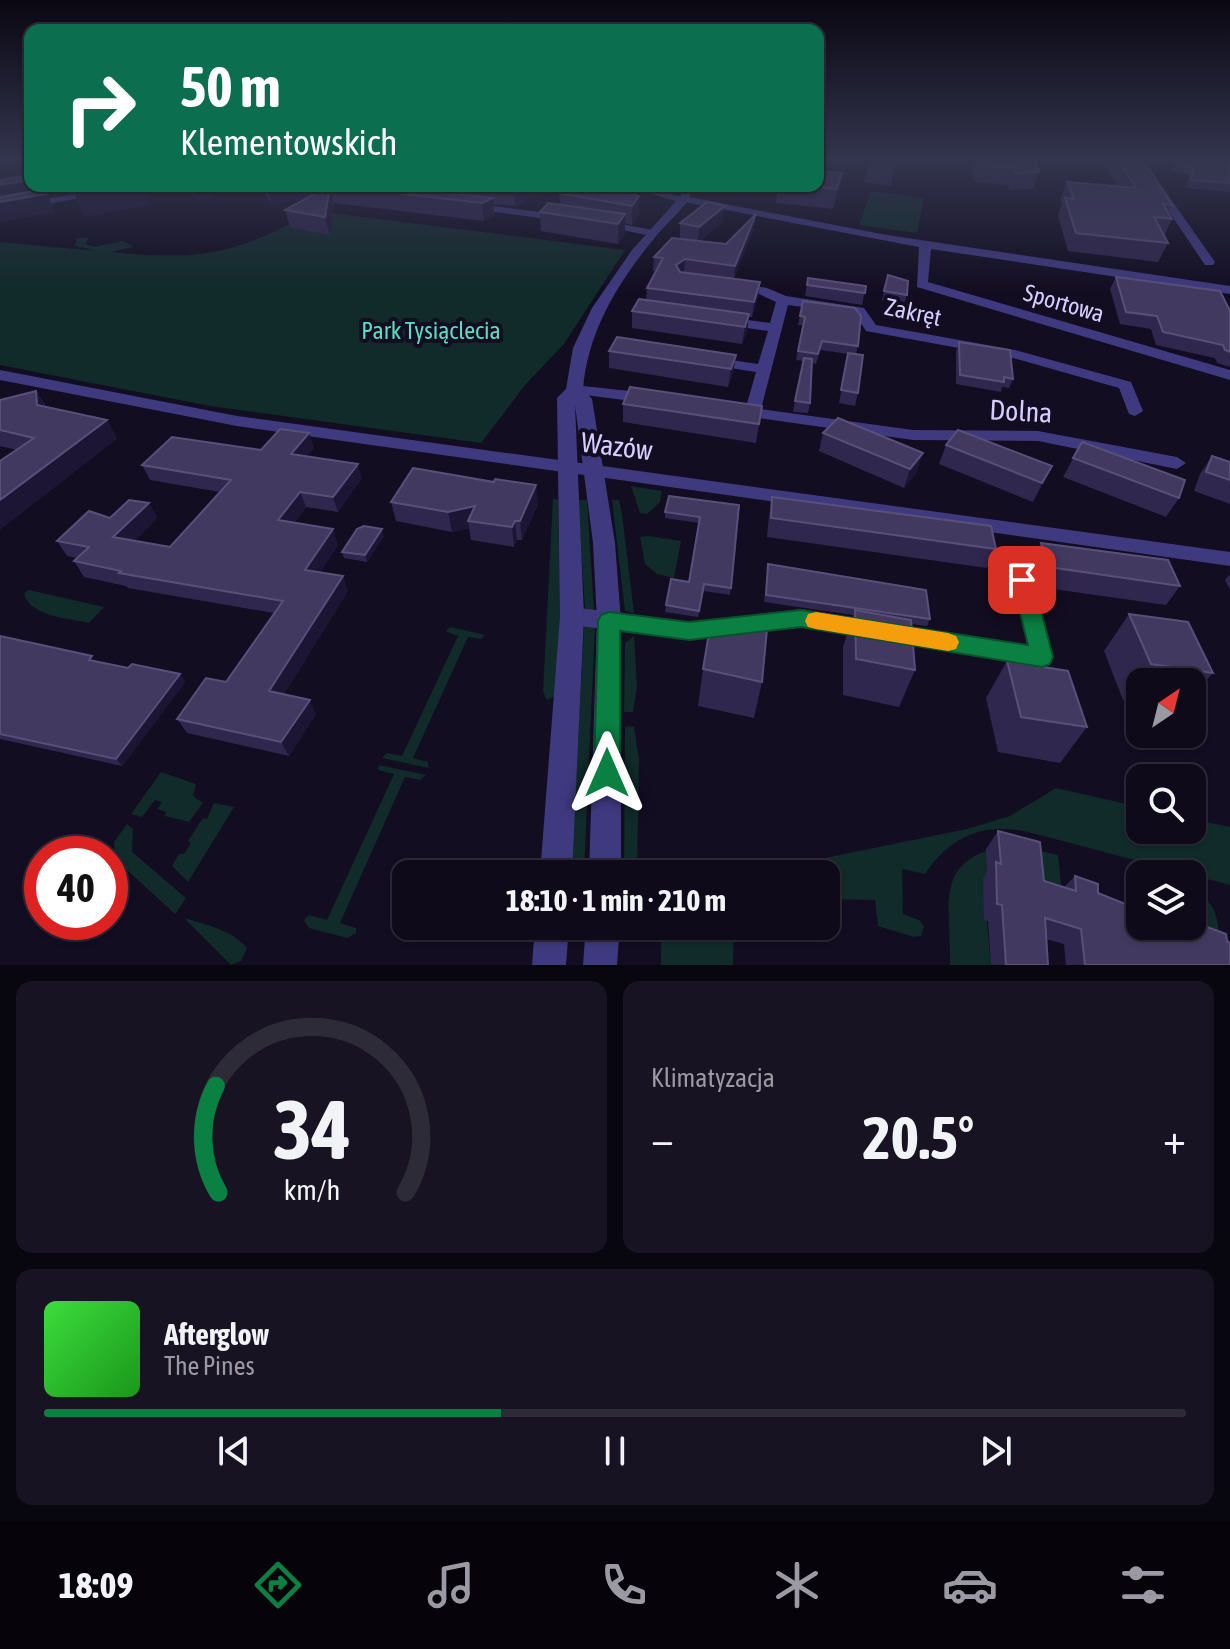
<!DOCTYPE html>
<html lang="pl">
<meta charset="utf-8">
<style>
:root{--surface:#0e0a19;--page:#171322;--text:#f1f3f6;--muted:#9b9aa2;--line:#2e2b38;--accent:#0b8043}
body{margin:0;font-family:"Asap Condensed",sans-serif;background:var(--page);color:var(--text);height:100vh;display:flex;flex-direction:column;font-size:30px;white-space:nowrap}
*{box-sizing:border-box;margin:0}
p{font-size:26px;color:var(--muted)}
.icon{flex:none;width:44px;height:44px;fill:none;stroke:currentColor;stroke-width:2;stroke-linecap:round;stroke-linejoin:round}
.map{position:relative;height:965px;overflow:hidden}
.drawer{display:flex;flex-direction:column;gap:16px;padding:16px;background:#08060e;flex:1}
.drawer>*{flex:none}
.guide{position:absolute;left:24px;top:24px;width:800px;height:168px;border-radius:16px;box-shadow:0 2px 6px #0004,0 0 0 2px var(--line);background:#0b6e4f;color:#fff;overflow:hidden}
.needle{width:52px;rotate:35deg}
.tools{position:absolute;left:1126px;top:668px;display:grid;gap:16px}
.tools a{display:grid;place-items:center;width:80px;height:80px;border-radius:16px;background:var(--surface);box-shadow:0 2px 6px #0004,0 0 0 2px var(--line);font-size:40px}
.speed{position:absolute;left:24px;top:836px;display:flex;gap:16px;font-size:40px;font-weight:700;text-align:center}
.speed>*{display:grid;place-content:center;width:104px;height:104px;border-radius:50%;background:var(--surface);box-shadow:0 2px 6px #0004,0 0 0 2px var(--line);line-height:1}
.speed .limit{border:12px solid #d22;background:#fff;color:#111}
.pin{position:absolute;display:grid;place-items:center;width:68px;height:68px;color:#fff;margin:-34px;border-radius:16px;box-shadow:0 4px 12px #0006}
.me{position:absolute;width:88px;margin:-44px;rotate:0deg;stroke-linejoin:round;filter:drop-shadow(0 0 6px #0008)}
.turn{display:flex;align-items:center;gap:28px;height:168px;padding:0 24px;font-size:36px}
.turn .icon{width:104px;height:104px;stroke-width:2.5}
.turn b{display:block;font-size:56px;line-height:68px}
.big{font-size:60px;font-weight:700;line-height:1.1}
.drawer .widget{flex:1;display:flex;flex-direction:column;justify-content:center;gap:12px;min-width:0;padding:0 28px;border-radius:16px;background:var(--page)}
.drawer .dial{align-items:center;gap:0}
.dial svg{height:208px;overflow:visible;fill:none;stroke:var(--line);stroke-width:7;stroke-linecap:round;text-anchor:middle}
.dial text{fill:var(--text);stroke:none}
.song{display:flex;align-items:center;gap:24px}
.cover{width:96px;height:96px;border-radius:12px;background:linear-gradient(135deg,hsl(120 70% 55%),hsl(120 70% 35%))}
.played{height:8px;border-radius:4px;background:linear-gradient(90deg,var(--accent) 40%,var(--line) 40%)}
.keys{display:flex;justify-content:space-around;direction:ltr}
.heat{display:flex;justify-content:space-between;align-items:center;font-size:44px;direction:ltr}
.drawer .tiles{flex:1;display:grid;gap:16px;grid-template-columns:1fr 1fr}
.widget:last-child{grid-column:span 2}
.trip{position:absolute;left:392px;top:860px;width:448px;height:80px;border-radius:16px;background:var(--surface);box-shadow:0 2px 6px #0004,0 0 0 2px var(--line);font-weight:700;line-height:80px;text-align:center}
.menu{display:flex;height:128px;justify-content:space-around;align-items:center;background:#06040a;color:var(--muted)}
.menu .icon{width:56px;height:56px}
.menu .active{color:var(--accent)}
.menu b{font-size:36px;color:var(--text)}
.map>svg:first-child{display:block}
</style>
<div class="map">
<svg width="1230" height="965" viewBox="0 0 1230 965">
<rect width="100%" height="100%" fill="#120d21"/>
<g fill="#112a2a">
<polygon points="871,191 924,198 917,233 859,225"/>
<path d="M314,211L625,250L564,344L526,384L481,443L210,406L0,365V242L98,251L75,246L77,238H89L85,244L94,247L123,241L134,247L111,252C201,261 235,255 314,211Z"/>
<polygon points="631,486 662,491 660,502 647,514 640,513"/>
<polygon points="553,498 558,500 561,611 555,696 547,700 543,692"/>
<polygon points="578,500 587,500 595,626 584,874 571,874 585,608"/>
<polygon points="612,500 619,500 622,514 634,613 625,611"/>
<polygon points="648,536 681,541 674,578 657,574 645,564 640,537"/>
<path d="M29,590L104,607L89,623C69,618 29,617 24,593Z"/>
<polygon points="451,627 485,635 481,639 468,637 413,758 428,762 429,768 382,758 387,753 402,756 458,636 445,631"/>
<polygon points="634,636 637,687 633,712 624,712 625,643"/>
<polygon points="634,726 639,760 637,874 624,874 625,727"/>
<polygon points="379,765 426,775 420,780 405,777 340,923 356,928 356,933 347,938 309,928 304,920 309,915 327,920 394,774 378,770"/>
<polygon points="161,772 196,784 193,796 203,803 189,822 165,816 166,812 157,809 162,802 155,800 142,817 131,814"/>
<path d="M1056,788L1140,807V830H1192V819L1230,827V885L1028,832C984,822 950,836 925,874L902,869L903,914L919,920L924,926L921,936L914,937L878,926L875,900L826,899V874H746L967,829L1010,816Z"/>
<polygon points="214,803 234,807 188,882 172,866 179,854 184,854 191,843 188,841 203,818 207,819"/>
<polygon points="127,824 133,829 132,852 186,898 175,914 115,859 114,842"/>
<path d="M1011,844L1058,855L1062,894L983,879L991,965H950C951,898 932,860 1011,844Z"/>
<path d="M1192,891C1223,901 1218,934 1221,963L1162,926H1192Z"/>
<path d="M184,918C205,924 232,930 247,948L241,961L231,965Z"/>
<polygon points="661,926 734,926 733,965 661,965"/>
</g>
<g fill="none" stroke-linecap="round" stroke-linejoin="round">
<g fill="#3f397f" fill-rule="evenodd">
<polygon points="1133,158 1142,158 1215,262 1213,265 1205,265"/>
<polygon points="121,186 143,186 0,213 0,207"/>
<polygon points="685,186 695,186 689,197 887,235 1230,286 1230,294 931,249 928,282 1230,370 1230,380 917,287 919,247 679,201"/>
<polygon points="470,203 563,215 568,218 563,221 466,208 466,204"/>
<polygon points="601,220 652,230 658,233 652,236 597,225 596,223"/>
<polygon points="736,283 767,288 786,296 864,308 876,325 1015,350 1131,382 1143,411 1135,416 1129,414 1119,388 1013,358 866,331 855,314 788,305 761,409 913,430 1038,431 1177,457 1186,463 1177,469 1038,441 913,440 731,414 729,411 731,408 746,407 756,372 711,365 704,361 711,357 758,364 768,331 727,325 720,321 727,317 770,323 776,302 759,294 732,290 732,284"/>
<polygon points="0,370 237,416 1230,552 1230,566 237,426 0,380"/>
<polygon points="574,385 648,393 656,398 648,403 569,393 566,390"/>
<polygon points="1018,557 1025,559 1028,564 1053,657 1050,664 1042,666 801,627 689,640 572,625 564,622 561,616 564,610 572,607 689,622 801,609 1028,645 1008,564 1011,559"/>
</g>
<g fill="#3f397f" fill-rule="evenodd">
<path d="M623,186H643L689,199C679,213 667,223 656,236C619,281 588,330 583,389L592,399L615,543L621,621V874H589L597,621L593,543L575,405L584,616L572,874H540L560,616L557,398L566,389L573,348L592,308L632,250L676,201Z"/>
<polygon points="535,926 569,926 566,965 532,965"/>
<polygon points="586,926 620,926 617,965 583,965"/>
</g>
</g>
<g fill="#30274e">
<polygon points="869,158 897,158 891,186 864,182"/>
<polygon points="971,158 1035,158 1039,172 1033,189 1009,190 1008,185 974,182"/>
<polygon points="1098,158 1133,158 1172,205 1168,213 1172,219 1164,236 1168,243 1158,262 1068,251 1058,216 1062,204 1060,199 1067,182 1117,186 1102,160 1098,159"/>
<polygon points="1171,158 1230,158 1230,192 1187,188 1189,175 1173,173 1170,160"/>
<polygon points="820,171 842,173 839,192 833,209 776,203 778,186 818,186"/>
<polygon points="187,186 213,186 215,194 212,195 213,198 196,201"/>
<polygon points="259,186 557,186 515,206 493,204 494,216 484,221 334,203 330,235 290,227 285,210 304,199 272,204"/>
<polygon points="566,186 630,186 630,193 639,214 632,225 625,223 625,234 618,244 541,231 540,212 560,205 559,193"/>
<polygon points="714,186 737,186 731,193 714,192"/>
<polygon points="723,221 700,241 726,244 754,228 734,279 760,282 758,297 752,317 749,317 747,331 742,344 632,328 632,311 646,300 647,288 656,271 653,271 654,257 686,239 680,238 680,223"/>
<polygon points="888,275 907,295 904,304 882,300"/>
<polygon points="1116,277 1230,311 1230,367 1217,363 1215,358 1156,345 1151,329 1120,324 1110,289"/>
<polygon points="808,278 866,286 862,305 805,296"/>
<polygon points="803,301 858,346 856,354 858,393 855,406 839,403 848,354 820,350 816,364 812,363 810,403 808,413 793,412 803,361 796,360 803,325 798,325"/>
<polygon points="959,342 1013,379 1009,388 1002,387 1001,392 956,384 956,351"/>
<polygon points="609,351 736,355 733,372 728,387 609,368"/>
<polygon points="36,391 46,407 107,420 117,439 17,450 0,446 0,400"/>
<polygon points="623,404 762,406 756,443 623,422"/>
<polygon points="823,433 917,472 904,488 819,451"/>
<polygon points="1082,442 1179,498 1166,517 1063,477"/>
<polygon points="946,445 1052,466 1033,502 939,464"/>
<polygon points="314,448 306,457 362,478 338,512 306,507 294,523 338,545 320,572 348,591 284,694 316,714 289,756 187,733 177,719 226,682 274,613 128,588 126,586 84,577 74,561 77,558 67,556 57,541 110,518 149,503 157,518 134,541 170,547 220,492 150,480 142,465 261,450"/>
<polygon points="1212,456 1230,462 1230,504 1194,491 1200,474"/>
<polygon points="772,497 996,549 987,568 767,537 769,516"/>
<polygon points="391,502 538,504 522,540 517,540 514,547 471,540 469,528 452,532 396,521"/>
<polygon points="739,505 730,595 704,591 698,617 665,612 666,605 689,582 699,523 665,518 665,512"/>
<polygon points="384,536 367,562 344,558 342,552"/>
<polygon points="1041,543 1180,586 1166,605 1039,587 1031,562"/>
<polygon points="768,564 930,619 927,626 911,624 915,670 899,707 843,695 843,647 853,615 764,602"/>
<polygon points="1230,574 1230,590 1225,580"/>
<polygon points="1129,614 1213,673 1192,696 1192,682 1140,682 1140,703 1123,700 1104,651"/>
<polygon points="0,636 97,662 128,668 180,674 185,682 122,766 0,739"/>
<polygon points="1007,661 1087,727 1060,763 998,752 986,698"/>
<polygon points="703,669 762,682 754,718 698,706"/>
<polygon points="998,831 1044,881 1064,887 1075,876 1098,893 1193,932 1202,925 1230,965 1066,965 1064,944 1046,939 1048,965 991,965 988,921 984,920 983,879 987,873 986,849"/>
</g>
<g fill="#1d1534">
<polygon points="0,158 28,158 0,163"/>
<polygon points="821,158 827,158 818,176 818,164"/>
<polygon points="842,173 839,192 833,209 837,189"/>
<polygon points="30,180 30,186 143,186 150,205 85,217 73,191 48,196 55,212 0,222 0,185"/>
<polygon points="190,186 213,186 215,194 212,195 213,198 196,201"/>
<polygon points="273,186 330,186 334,203 330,235 325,217 329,196 272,204 267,187"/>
<polygon points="521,186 557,186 515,206 513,189"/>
<polygon points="625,186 630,186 629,202 617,190"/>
<polygon points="639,196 639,214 632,225 632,206"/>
<polygon points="493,198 494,216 484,221 482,203"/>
<polygon points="725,206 723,221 698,242 699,227"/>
<polygon points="625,214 625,234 618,244 618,224"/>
<polygon points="756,214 754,228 734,280 735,266"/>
<polygon points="685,259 684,273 675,279 676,265"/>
<polygon points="760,282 758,297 752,317 754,302"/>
<polygon points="749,314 747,331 742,344 745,327"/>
<polygon points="736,355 733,372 728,387 731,369"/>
<polygon points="36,391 47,410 37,405"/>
<polygon points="107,420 117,439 0,530 0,500"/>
<polygon points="309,433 314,448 296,469 291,454"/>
<polygon points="923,453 917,472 904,488 910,469"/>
<polygon points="358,464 362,478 338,512 333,497"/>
<polygon points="1052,466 1043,485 1033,502 1042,483"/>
<polygon points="536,485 538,504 522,540 520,521"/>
<polygon points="300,492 306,507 284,536 278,520"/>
<polygon points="149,503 157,518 122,553 113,537"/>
<polygon points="475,506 468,521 469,528 452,532 448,512"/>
<polygon points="515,521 517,540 514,547 512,527"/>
<polygon points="333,529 338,545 311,585 305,570"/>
<polygon points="382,529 384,536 367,562 365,555"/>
<polygon points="343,576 348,591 277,706 269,691"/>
<polygon points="180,674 185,682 122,766 116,759"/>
<polygon points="310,700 316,714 289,756 281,742"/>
</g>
<g fill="#423961" stroke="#59507a" stroke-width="2">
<polygon points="978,158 1035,158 1039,172 1015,173 1014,168 980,165"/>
<polygon points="1117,158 1133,158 1146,164 1172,205 1163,204 1172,219 1154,217 1168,243 1076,233 1065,198 1074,199 1067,182 1136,188"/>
<polygon points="1176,158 1230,158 1230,183 1191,180 1193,167 1177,165"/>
<polygon points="818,171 842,173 837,189 806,186 818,186"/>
<polygon points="30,175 30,180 0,185 0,180"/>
<polygon points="71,186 91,186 72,189"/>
<polygon points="329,186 330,186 325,217 285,210"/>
<polygon points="335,186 385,186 493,198 482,203"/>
<polygon points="483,186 521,186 513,189"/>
<polygon points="566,186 625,186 617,190 639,196 632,206 559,193"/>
<polygon points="45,189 46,194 0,202 0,197"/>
<polygon points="707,202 725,206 699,227 680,223"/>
<polygon points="548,203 625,214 618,224 540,212"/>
<polygon points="756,214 735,266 685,259 676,265 680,272 760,282 754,302 647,288 663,258 654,257 672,238 726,244"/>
<polygon points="888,275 908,281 907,295 884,291"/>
<polygon points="1116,277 1220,291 1230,311 1230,352 1225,350 1223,345 1163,332 1157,316 1126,312"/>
<polygon points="808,278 866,286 865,293 807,285"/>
<polygon points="639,299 749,314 745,327 632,311"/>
<polygon points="803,301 855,308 861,316 858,346 822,341 818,354 798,351 805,317 800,316"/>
<polygon points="617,337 736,355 731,369 609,351"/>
<polygon points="959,342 1010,350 1013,379 1004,377 1004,382 960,375"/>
<polygon points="848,353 863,355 858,393 841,390"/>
<polygon points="804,358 812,359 810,403 795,401"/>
<polygon points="630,387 762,406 759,424 623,404"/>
<polygon points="36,391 37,405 107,420 0,500 0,461 34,438 0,430 0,400"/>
<polygon points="838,418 923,453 910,469 823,433"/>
<polygon points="280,429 309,433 291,454 358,464 333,497 300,492 278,520 333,529 305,570 343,576 269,691 310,700 281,742 177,719 206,678 226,682 283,601 119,573 121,571 74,561 89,547 57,541 89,511 110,518 129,500 149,503 113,537 170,547 231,480 142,465 172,437 261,450"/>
<polygon points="958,430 1052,466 1042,483 946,445"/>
<polygon points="1082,442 1185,480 1179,498 1073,458"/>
<polygon points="1212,456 1230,462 1230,480 1206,472"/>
<polygon points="413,468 494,482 495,479 536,485 520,521 515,521 512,527 468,521 475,506 448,512 391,502"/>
<polygon points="669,496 739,505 731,588 704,584 699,611 666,605 671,579 689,582 700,517 665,512"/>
<polygon points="772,497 991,526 996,549 771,518"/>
<polygon points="364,526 382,529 365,555 342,552 357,529"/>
<polygon points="1041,543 1168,560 1180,586 1049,567"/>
<polygon points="768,564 926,590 930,619 766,595"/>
<polygon points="855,610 911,620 915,670 856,659"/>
<polygon points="1129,614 1188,622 1213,673 1151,664"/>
<polygon points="711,621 767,629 762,682 703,669"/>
<polygon points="0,636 92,656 89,660 128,668 132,664 180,674 116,759 0,734"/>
<polygon points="1007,661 1068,671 1087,727 1021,717"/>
<polygon points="998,831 1040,842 1044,881 1076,891 1075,876 1098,884 1098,893 1140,910 1140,926 1179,926 1203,936 1202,925 1226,934 1227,941 1230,943 1230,965 1085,965 1081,929 1045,918 1048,965 1006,965 1002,905 997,904 996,862 1001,864"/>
</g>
<linearGradient id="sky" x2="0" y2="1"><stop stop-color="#0a0712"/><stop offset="0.54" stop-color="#33354e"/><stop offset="1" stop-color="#33354e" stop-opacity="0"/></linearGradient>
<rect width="1230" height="293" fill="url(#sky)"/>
<polygon fill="#0b8043" stroke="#07532c" stroke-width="2" points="1022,573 1033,580 1053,657 1050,664 1042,667 801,627 689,640 620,631 620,773 616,782 607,786 598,782 594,773 598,621 601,615 609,612 689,622 801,610 1028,645 1012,580"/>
<polygon fill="#f59e0b" points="816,612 948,633 956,636 959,642 956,649 948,651 816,629 808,627 805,621 808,614"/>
<g text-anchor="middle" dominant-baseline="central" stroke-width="8" stroke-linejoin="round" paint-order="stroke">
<g font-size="24" fill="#d6cefe" stroke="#120d21">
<text transform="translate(1064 303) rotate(16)">Sportowa</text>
<text transform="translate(913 312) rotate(12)">Zakręt</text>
</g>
<g font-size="24" fill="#5bddc3" stroke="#120d21">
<text x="431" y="330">Park Tysiąclecia</text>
</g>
<g font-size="28" fill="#d6cefe" stroke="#120d21">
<text transform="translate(1021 411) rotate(3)">Dolna</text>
<text transform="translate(617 446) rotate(7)">Wazów</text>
</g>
</g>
</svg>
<div class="tools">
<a><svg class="needle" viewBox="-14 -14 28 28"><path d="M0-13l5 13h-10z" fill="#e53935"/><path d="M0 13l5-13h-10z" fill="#9b9aa2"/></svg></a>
<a><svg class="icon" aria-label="search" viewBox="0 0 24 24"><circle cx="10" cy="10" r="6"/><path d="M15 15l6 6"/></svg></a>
<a><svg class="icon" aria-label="layers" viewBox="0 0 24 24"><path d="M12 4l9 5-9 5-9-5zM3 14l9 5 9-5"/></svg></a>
</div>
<div class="speed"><div class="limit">40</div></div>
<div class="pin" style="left:1022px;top:580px;background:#d93025"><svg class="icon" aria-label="arrive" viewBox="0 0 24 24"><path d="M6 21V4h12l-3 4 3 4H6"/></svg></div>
<svg class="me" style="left:607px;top:773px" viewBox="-20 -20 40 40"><path d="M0-17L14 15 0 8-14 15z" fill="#0b8043" stroke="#fff" stroke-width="4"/></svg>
<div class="trip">18:10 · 1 min · 210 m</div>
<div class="guide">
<div class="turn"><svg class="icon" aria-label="right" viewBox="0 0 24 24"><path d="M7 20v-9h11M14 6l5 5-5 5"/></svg><div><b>50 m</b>Klementowskich</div></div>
</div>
</div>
<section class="drawer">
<div class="tiles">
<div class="widget dial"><svg viewBox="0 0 100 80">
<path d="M14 69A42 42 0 1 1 86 69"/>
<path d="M14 69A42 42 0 0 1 13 28" stroke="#0b8043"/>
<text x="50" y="56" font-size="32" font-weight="700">34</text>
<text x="50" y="72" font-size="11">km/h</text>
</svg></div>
<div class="widget"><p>Klimatyzacja</p>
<div class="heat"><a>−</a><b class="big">20.5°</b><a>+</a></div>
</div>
<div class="widget">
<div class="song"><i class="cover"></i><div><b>Afterglow</b><p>The Pines</p></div></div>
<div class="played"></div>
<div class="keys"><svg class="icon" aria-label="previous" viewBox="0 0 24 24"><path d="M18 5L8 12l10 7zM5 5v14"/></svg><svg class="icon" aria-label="pause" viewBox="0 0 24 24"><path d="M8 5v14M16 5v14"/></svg><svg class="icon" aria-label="next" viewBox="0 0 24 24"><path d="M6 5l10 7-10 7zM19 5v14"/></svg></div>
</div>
</div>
</section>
<nav class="menu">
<b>18:09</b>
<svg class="icon active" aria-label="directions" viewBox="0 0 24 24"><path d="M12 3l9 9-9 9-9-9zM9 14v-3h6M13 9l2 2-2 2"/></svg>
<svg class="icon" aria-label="music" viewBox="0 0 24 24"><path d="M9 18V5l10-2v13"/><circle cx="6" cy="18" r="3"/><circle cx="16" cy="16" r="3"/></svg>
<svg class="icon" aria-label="phone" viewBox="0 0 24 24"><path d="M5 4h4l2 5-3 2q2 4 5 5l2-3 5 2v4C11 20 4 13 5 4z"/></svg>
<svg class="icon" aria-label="climate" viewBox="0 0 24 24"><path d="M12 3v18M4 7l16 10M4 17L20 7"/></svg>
<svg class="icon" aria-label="car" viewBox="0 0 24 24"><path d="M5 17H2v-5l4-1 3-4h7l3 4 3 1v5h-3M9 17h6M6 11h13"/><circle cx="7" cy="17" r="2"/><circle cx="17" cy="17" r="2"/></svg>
<svg class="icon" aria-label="filters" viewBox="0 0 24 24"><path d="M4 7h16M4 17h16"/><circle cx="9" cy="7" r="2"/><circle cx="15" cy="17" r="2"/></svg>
</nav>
